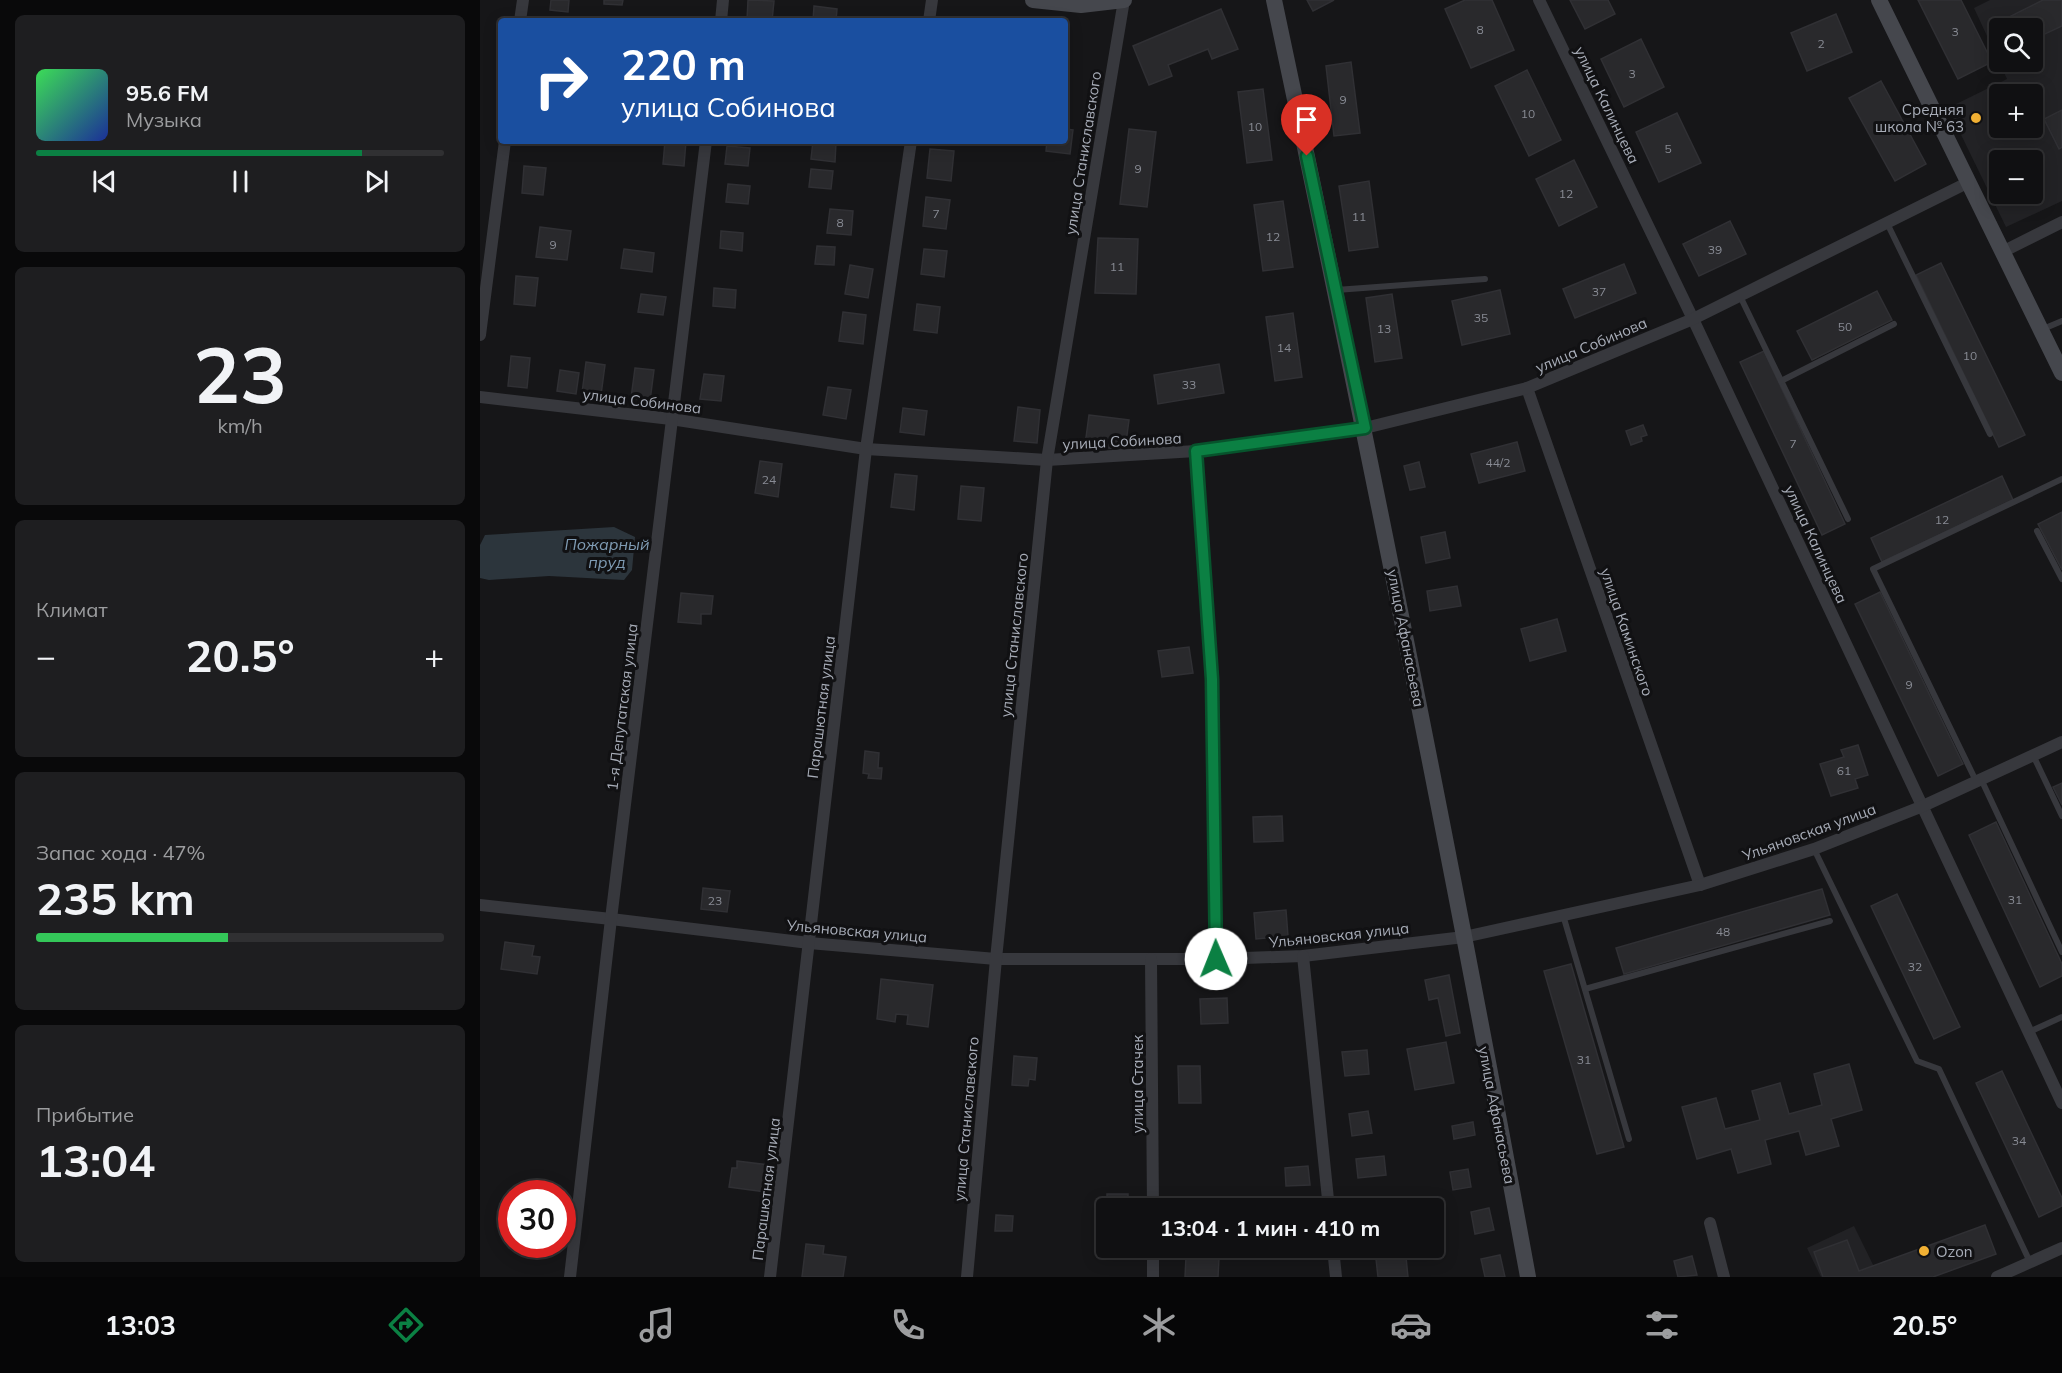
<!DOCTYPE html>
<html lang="ru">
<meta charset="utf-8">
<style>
:root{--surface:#101012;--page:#1e1e20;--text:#f1f3f6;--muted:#9c9d9f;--line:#303032;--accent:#0b8043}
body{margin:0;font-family:Mulish,sans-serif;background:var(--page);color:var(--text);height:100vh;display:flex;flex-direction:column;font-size:22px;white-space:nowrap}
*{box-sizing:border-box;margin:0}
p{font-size:20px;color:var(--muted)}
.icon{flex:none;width:33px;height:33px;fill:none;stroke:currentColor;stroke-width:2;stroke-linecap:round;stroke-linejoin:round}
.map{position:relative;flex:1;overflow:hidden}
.sheet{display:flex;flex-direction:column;gap:15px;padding:15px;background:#09090a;width:480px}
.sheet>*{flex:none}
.banner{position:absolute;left:18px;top:18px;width:570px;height:126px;border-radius:6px;box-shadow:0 3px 15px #0003,0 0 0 2px var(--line);background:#1a4fa0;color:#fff;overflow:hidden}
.fabs{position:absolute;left:1509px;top:18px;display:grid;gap:12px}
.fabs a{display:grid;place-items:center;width:54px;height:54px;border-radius:6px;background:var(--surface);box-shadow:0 3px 15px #0003,0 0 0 2px var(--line);font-size:30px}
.speed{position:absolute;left:18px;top:1180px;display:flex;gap:12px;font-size:30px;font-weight:700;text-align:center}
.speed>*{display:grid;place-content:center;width:78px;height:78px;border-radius:50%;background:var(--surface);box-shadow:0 3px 15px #0003,0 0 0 2px var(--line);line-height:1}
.speed .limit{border:9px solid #d22;background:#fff;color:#111}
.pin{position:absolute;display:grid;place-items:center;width:51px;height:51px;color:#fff;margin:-62px -26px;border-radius:50% 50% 50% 0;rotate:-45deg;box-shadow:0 0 6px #0007}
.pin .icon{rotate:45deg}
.me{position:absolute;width:66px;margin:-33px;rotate:359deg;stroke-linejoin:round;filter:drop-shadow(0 0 4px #0008)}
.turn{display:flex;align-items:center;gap:21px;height:126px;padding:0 24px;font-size:27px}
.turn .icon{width:78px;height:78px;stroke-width:2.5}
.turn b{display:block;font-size:42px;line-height:51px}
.big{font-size:45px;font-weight:700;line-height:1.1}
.sheet .tile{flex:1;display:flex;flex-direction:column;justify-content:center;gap:9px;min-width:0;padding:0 21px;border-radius:9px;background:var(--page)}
.sheet .dial{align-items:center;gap:0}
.dial b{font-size:78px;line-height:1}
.song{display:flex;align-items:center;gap:18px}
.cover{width:72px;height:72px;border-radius:9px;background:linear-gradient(135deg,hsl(130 70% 55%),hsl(230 70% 35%))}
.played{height:6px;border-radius:3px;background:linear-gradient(90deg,var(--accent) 80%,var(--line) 80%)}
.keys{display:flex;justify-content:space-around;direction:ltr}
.heat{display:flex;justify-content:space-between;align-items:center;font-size:33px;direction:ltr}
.charge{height:9px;border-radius:4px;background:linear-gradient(90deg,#34c759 47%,var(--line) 0)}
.trip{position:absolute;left:616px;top:1198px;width:348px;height:60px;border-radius:6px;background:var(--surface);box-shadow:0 3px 15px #0003,0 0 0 2px var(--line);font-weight:700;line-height:60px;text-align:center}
.tabs{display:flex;height:96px;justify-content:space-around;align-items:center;background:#060607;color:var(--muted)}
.tabs .icon{width:42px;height:42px}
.tabs .selected{color:var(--accent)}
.tabs b{font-size:27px;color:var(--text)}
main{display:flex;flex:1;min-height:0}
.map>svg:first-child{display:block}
</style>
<main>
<section class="sheet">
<div class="tile">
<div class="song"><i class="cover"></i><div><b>95.6 FM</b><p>Музыка</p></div></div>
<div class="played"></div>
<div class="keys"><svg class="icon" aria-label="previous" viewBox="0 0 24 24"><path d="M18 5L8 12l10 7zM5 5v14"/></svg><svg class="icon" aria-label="pause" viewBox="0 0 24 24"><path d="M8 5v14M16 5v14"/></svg><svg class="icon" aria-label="next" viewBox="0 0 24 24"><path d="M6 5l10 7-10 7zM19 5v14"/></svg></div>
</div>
<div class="tile dial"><b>23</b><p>km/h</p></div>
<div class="tile"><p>Климат</p>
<div class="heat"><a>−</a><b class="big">20.5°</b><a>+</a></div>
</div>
<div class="tile"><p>Запас хода · 47%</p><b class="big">235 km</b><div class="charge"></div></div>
<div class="tile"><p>Прибытие</p><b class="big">13:04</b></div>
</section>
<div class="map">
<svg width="1582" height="1277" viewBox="0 0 1582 1277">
<rect width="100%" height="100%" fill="#161618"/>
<g fill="#222225" fill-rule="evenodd">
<path d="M1510,0H1582V201L1526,227L1468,108L1527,79L1494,8ZM1520,28H1552V62H1520ZM1520,94H1552V128H1520ZM1520,160H1552V194H1520Z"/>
<polygon points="1374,1226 1399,1277 1341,1277 1327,1248"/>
</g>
<polygon fill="#2c353c" points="134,527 155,537 152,570 144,580 69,576 9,580 0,578 0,545 5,535"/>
<g fill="#29292c" stroke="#303034" stroke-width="1.5">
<polygon points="71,0 89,0 88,12 70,10"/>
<polygon points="124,0 143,0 142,5 124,4"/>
<polygon points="268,0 294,1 292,21 267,21"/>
<polygon points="827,0 854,0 833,11"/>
<polygon points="985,0 1012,0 1034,50 991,68 965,9"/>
<polygon points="1090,0 1128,0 1135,14 1105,29"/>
<polygon points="1438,0 1481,0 1512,62 1478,79"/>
<polygon points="1563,0 1582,0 1582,26 1552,40 1552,28 1520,28 1517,23"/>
<polygon points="334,6 357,9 356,21 333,21"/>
<polygon points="741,9 758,49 732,59 728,49 688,65 692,76 669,85 653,46"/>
<polygon points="1356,14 1372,52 1327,71 1311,33"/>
<polygon points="1161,39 1184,87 1144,107 1121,59"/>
<polygon points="871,62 880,133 854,136 846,66"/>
<polygon points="1047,70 1081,140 1049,156 1015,86"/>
<polygon points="1401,81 1446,164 1415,181 1369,98"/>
<polygon points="783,89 792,160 767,163 758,92"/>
<polygon points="1582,110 1582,147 1579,149 1564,119"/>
<polygon points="1197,113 1221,163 1179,182 1156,132"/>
<polygon points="585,129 593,130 590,154 566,151 567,141 585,141"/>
<polygon points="649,129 676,132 667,207 640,204"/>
<polygon points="185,141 206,141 204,166 183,164"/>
<polygon points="333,141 356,143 355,162 331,159"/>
<polygon points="247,146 270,148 268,166 245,164"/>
<polygon points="450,149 474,151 471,181 447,178"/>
<polygon points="1094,160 1117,207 1079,226 1056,179"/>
<polygon points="44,166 66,168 63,195 42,193"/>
<polygon points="331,169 353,171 351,189 329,187"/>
<polygon points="889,181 898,247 869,251 859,186"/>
<polygon points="248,184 270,186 268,204 246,202"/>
<polygon points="446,197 470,200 466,229 443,226"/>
<polygon points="803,201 813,267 783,271 774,205"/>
<polygon points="350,209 373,211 371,235 347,233"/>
<polygon points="1250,221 1266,254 1219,276 1203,244"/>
<polygon points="60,227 91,231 87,260 56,257"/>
<polygon points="241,231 263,233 262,251 240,248"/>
<polygon points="618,238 658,239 656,294 615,293"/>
<polygon points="337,246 355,247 354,265 335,264"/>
<polygon points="144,249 174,253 172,272 141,268"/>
<polygon points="444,249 467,251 464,277 441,274"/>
<polygon points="1461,263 1545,435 1519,447 1436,275"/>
<polygon points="1144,264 1156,293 1095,318 1083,289"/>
<polygon points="370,265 393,269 388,298 365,294"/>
<polygon points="36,276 58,278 55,306 34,304"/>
<polygon points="234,288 256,290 255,308 233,306"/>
<polygon points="1020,290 1030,334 982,345 972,301"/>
<polygon points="1397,291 1412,320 1332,360 1317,331"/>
<polygon points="161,294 186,297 183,315 158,312"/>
<polygon points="912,294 922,358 895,362 886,298"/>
<polygon points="437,304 460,307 457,333 434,330"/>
<polygon points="363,312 386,315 383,344 359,341"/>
<polygon points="813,313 822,377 795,381 786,317"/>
<polygon points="1284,351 1365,524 1342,535 1260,362"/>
<polygon points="31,356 50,358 47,388 28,386"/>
<polygon points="106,362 125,365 121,395 102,393"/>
<polygon points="739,364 744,393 678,404 674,375"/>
<polygon points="155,368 174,370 170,401 151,398"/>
<polygon points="80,370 99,373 96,394 77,391"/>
<polygon points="224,374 244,376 241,401 220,399"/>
<polygon points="348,387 371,390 366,419 343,415"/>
<polygon points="538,407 560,410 557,443 534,441"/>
<polygon points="423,408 447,411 444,435 420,432"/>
<polygon points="609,415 649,420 645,450 605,445"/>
<polygon points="1163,425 1167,435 1161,437 1162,441 1151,445 1146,431"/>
<polygon points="1037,442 1045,471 999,483 991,454"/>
<polygon points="280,461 302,464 298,497 275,493"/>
<polygon points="939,462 945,487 930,490 924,466"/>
<polygon points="415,474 437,476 434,510 411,507"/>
<polygon points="1522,476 1533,500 1402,562 1391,538"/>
<polygon points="481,486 504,488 501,521 478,519"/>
<polygon points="1582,512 1582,570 1558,524"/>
<polygon points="965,532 970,558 946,563 941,537"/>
<polygon points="977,586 981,606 950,611 947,591"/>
<polygon points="1400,592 1483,764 1458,776 1375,604"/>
<polygon points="201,593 233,596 231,614 221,614 221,624 198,622"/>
<polygon points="1077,619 1086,651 1050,661 1041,629"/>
<polygon points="709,647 713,673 682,677 678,651"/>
<polygon points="1378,745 1388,775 1375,779 1378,788 1351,796 1340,764 1364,757 1361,750"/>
<polygon points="385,751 399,753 398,768 402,768 401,779 388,778 389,774 383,773"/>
<polygon points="1582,783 1582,805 1573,787"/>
<polygon points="802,816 803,841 774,842 773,817"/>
<polygon points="1516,822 1582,964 1582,976 1560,987 1489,835"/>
<polygon points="223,888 250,891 247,912 221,909"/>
<polygon points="1342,889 1350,915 1144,974 1136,948"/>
<polygon points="1417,894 1480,1027 1454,1039 1391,906"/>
<polygon points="806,910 808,936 776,939 774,913"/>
<polygon points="25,942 54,946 52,956 60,957 57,974 21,969"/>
<polygon points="1091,964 1144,1147 1117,1154 1064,971"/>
<polygon points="969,975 980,1033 966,1036 958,998 949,1000 945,980"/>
<polygon points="401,979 453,985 448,1027 427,1024 428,1015 416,1014 415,1022 397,1019"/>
<polygon points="747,998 748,1023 721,1024 720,999"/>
<polygon points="966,1042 974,1083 935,1090 927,1049"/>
<polygon points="887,1050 889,1074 865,1076 862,1052"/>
<polygon points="534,1056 557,1058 555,1080 549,1079 548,1086 532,1085"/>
<polygon points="1369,1064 1382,1110 1351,1119 1359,1146 1326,1155 1319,1131 1285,1140 1291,1164 1258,1173 1251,1149 1217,1159 1202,1107 1236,1098 1245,1129 1280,1120 1272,1091 1300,1083 1309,1114 1342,1105 1334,1074"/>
<polygon points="698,1066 720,1066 721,1103 699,1103"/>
<polygon points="1522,1071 1582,1198 1582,1206 1559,1217 1496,1083"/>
<polygon points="888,1111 892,1133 872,1136 869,1114"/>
<polygon points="993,1122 995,1135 974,1139 972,1126"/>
<polygon points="904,1156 906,1175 878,1178 876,1159"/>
<polygon points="257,1161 289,1165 286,1192 249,1187 252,1168 257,1168"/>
<polygon points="828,1166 830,1185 806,1186 805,1168"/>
<polygon points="988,1169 991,1187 973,1190 970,1172"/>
<rect x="627" y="1194" width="21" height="15"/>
<polygon points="899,1199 900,1209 875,1209 875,1203"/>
<polygon points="1009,1208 1014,1230 995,1234 991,1212"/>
<polygon points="516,1215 533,1216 532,1231 515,1231"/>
<polygon points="1505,1225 1516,1254 1453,1277 1343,1277 1334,1252 1367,1240 1379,1271"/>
<polygon points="326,1244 344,1246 343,1254 366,1257 363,1277 322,1277"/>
<polygon points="1020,1255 1025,1277 1005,1277 1001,1259"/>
<polygon points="1212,1256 1217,1275 1198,1277 1194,1261"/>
<polygon points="706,1257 739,1258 738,1277 705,1277"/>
<polygon points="926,1257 928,1277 898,1277 896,1259"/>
</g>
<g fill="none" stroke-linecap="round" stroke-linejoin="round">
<g stroke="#37383d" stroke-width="6">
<polyline points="1407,223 1510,434"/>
<polyline points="856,290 1005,279"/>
<polyline points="1260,296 1368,519"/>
<polyline points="1563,329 1582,321"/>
<polyline points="1301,381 1414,324"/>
<polyline points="1557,531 1582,579"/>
<polyline points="1553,755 1582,816"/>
<polyline points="1501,779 1582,952"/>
<polyline points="1496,781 1393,569 1582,479"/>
<polyline points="1334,849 1437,1061 1459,1069 1550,1262"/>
<polyline points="1083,915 1149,1139"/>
<polyline points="1105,989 1350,921"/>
<polyline points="1549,1032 1582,1017"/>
</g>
<g stroke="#37383d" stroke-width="12">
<polyline points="1059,0 1213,319 1582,1103"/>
<polyline points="40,21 43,0"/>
<polyline points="241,21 243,0"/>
<polyline points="449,21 452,0"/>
<polyline points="1524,251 1582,222"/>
<polyline points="0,335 25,141"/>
<polyline points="1047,388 1220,885"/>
<polyline points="0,397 191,419 386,449 567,460 716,451 885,428 1047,388 1213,319 1489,182"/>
<polyline points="716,451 732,679 736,959"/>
<polyline points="0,905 131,919 329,943 516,959 736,959 823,956 984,937 1220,885 1334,849 1443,806 1582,742"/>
<polyline points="823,956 849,1209"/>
<polyline points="671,959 673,1209"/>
<polyline points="1230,1223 1244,1277"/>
<polyline points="673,1248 673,1277"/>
<polyline points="853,1248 856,1277"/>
<polyline points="90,1277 131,919 226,141"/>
<polyline points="290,1277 386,449 431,141"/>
<polyline points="487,1277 516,959 567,460 644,0"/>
<polyline points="1517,1277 1582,1248"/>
</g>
<g stroke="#45474d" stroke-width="16">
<polyline points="553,0 601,5 644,0"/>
<path d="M794,0C884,425 970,850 1048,1277"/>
<polyline points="1399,0 1582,373"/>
</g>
</g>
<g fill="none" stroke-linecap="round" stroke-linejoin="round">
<g stroke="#07532c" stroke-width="15">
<polyline id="route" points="736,959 732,679 716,451 885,428 827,156"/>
</g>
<use href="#route" stroke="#0b8043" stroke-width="10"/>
</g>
<g fill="#f2b134" stroke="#111113" stroke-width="2">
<circle cx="1496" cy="118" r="6"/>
<circle cx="1444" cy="1251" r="6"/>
</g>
<g text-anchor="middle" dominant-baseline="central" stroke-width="6" stroke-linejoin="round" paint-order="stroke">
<g font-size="12" fill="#888b94">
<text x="1000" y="29">8</text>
<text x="1475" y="31">3</text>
<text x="1341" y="43">2</text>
<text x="1152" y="73">3</text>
<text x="863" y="99">9</text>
<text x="1048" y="113">10</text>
<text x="775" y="126">10</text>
<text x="1188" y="148">5</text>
<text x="658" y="168">9</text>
<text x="1086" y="193">12</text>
<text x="456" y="213">7</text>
<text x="879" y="216">11</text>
<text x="360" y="222">8</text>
<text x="793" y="236">12</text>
<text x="73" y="244">9</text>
<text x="1235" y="249">39</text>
<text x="637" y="266">11</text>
<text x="1119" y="291">37</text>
<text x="1001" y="317">35</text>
<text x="1365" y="326">50</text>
<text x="904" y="328">13</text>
<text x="804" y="347">14</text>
<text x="1490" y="355">10</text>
<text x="709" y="384">33</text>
<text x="1313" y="443">7</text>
<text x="1018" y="462">44/2</text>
<text x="289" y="479">24</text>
<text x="1462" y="519">12</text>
<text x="1429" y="684">9</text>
<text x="1364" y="770">61</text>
<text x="1535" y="899">31</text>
<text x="235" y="900">23</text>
<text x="1243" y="931">48</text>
<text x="1435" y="966">32</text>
<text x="1104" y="1059">31</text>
<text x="1539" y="1140">34</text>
</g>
<g font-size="15" fill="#a8adb8" stroke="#111113">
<text transform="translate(1127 105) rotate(64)">улица Калинцева</text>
<text transform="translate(603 153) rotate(-81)">улица Станиславского</text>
<text transform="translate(1111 345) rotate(-23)">улица Собинова</text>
<text transform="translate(162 401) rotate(7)">улица Собинова</text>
<text transform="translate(642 441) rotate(-3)">улица Собинова</text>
<text transform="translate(1336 544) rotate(65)">улица Калинцева</text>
<text transform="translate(1147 632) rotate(71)">улица Каминского</text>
<text transform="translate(534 635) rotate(-84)">улица Станиславского</text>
<text transform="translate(926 638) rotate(79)">улица Афанасьева</text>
<text transform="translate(142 707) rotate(-83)">1-я Депутатская улица</text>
<text transform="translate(341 707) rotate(-83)">Парашютная улица</text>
<text transform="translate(1329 832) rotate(-20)">Ульяновская улица</text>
<text transform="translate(377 931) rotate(5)">Ульяновская улица</text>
<text transform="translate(859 935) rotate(-6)">Ульяновская улица</text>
<text transform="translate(657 1084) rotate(-90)">улица Стачек</text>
<text transform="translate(1017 1115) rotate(79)">улица Афанасьева</text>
<text transform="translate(486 1119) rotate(-85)">улица Станиславского</text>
<text transform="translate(286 1189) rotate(-83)">Парашютная улица</text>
</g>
<g font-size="15" fill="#a8adb8" stroke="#111113" text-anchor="end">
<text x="1484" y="109">Средняя<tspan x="1484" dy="17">школа № 63</tspan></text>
<text x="1456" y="1251" text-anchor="start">Ozon</text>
</g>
<g font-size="16" font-style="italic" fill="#7f9bb3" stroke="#111113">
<text x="127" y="544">Пожарный<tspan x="127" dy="18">пруд</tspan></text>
</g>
</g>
</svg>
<div class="fabs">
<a><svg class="icon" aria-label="search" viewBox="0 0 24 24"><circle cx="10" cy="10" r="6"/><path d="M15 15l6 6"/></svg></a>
<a>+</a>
<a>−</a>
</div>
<div class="speed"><div class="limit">30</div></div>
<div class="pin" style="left:827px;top:156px;background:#d93025"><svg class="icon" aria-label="arrive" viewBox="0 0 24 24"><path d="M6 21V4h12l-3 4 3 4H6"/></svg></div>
<svg class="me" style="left:736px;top:959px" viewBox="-20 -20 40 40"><circle r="19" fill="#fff"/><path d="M0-13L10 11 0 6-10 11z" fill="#0b8043"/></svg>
<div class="trip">13:04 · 1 мин · 410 m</div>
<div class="banner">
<div class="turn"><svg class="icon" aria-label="right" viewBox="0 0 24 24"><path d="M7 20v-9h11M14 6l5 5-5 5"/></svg><div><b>220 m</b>улица Собинова</div></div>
</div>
</div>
</main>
<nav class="tabs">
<b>13:03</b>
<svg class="icon selected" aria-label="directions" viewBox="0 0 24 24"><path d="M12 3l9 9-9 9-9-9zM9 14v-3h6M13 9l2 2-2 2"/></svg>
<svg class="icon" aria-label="music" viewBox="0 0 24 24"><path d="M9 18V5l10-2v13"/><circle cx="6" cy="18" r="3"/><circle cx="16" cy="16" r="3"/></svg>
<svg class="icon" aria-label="phone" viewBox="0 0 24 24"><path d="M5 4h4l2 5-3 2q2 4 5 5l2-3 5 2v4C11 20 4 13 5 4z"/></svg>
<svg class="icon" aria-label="climate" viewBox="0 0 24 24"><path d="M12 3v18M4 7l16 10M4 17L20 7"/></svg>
<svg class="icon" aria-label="car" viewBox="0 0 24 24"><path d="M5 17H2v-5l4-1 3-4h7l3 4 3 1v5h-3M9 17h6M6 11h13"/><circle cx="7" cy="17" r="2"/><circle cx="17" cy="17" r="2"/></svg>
<svg class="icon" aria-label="filters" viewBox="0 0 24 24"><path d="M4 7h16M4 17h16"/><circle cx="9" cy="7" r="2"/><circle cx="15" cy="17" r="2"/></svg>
<b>20.5°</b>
</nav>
